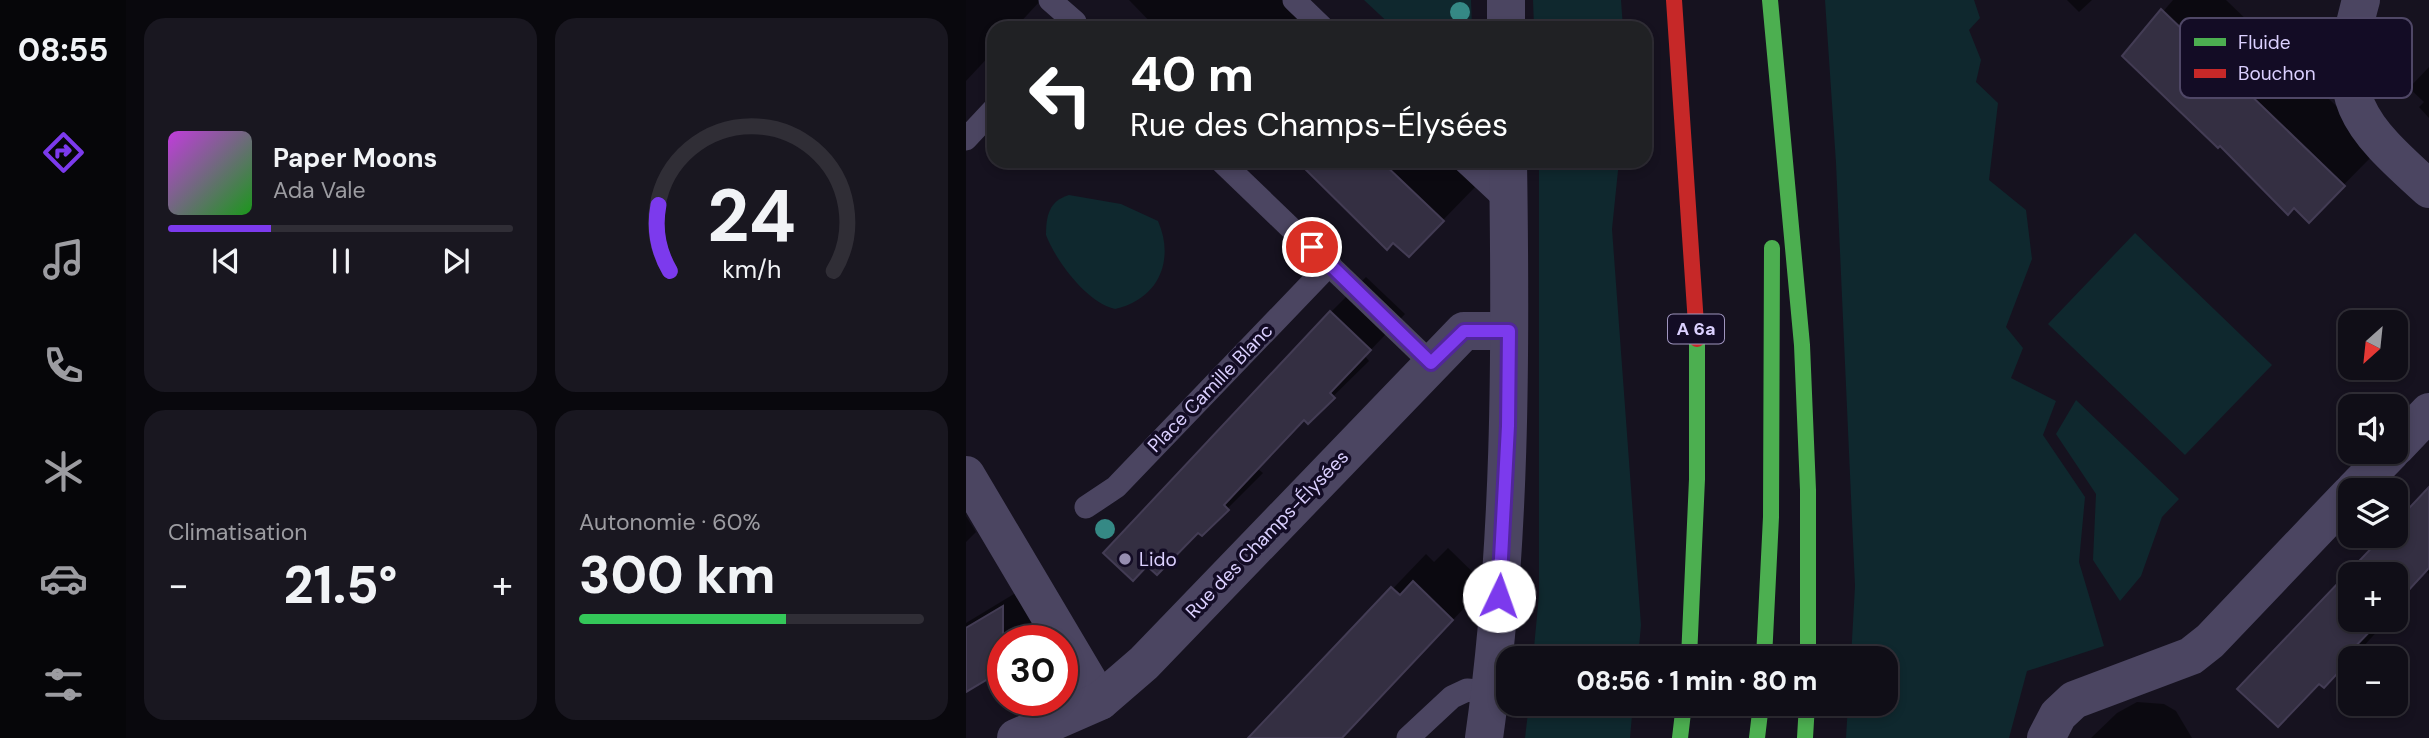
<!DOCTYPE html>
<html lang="fr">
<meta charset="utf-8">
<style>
:root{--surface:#100e17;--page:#191720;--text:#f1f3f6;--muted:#9c9ca1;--line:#302e36;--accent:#7c3aed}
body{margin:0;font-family:"DM Sans",sans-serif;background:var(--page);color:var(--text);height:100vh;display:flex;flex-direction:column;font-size:26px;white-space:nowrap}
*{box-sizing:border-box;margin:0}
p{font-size:23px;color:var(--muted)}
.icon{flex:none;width:38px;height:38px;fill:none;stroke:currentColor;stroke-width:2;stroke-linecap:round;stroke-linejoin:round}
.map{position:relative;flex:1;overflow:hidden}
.sheet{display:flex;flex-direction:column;gap:18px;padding:18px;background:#09080d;width:840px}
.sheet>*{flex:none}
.banner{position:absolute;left:21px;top:21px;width:665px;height:147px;border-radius:21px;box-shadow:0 4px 10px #0003,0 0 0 2px var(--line);background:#202124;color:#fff;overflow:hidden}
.needle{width:46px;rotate:207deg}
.tools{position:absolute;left:1372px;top:310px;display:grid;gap:14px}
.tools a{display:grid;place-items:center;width:70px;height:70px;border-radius:14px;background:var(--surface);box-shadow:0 4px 10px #0003,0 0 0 2px var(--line);font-size:35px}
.speed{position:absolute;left:21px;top:625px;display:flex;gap:14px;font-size:35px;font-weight:700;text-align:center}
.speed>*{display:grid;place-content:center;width:91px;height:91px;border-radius:50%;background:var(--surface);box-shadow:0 4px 10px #0003,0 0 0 2px var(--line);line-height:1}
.speed .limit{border:10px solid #d22;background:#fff;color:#111}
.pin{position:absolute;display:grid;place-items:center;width:60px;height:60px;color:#fff;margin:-30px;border:4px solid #fff;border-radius:50%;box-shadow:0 2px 7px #0007}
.me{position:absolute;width:77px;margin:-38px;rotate:3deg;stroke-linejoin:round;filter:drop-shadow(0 0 5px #0008)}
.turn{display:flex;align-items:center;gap:24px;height:147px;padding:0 28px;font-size:32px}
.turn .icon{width:91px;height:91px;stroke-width:2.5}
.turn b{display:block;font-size:49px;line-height:60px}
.big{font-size:52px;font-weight:800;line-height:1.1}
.sheet .tile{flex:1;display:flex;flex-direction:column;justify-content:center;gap:10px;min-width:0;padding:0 24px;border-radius:21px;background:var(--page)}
.sheet .dial{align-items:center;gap:0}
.dial svg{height:182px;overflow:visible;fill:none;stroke:var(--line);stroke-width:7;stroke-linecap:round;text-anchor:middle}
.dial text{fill:var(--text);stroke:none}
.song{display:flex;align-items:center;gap:21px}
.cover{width:84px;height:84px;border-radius:10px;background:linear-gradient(135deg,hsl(290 70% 55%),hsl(120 70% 35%))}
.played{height:7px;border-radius:4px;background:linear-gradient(90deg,var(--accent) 30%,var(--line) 30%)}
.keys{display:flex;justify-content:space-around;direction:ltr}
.heat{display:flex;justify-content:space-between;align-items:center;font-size:38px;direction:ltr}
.charge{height:10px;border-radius:5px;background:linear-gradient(90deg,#34c759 60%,var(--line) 0)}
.sheet .tiles{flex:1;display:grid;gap:18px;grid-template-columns:repeat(2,1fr)}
.trip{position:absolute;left:530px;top:646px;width:402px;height:70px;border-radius:21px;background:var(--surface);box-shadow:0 4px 10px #0003,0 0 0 2px var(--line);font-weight:800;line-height:70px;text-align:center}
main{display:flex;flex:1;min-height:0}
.tab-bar{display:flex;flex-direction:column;width:126px;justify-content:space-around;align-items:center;background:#060609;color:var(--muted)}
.tab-bar .icon{width:49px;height:49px}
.tab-bar .active{color:var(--accent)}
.tab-bar b{font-size:32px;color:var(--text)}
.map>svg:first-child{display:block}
</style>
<main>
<nav class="tab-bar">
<b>08:55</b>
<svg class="icon active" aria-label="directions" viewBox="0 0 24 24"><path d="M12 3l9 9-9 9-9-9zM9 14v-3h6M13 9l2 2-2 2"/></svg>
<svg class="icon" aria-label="music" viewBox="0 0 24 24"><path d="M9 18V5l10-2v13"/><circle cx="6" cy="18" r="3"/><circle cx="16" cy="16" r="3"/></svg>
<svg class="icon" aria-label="phone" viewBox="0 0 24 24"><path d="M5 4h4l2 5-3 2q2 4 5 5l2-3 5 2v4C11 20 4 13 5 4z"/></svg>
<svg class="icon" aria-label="climate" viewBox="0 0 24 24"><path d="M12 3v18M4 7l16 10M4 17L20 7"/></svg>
<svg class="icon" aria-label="car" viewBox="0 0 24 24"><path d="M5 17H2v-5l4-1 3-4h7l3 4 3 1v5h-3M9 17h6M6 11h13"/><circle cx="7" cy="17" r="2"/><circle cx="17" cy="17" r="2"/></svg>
<svg class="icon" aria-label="filters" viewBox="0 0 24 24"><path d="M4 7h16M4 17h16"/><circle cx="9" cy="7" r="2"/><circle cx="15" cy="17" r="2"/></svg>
</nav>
<section class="sheet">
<div class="tiles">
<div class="tile">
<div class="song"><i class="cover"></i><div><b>Paper Moons</b><p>Ada Vale</p></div></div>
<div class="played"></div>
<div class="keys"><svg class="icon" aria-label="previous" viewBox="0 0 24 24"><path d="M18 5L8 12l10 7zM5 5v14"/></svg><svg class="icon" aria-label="pause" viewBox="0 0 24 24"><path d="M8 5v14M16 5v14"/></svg><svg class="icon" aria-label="next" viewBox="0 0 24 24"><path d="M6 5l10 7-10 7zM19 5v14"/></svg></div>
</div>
<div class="tile dial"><svg viewBox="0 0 100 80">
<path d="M14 69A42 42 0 1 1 86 69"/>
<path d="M14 69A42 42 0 0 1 9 40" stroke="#7c3aed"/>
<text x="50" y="56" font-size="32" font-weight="700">24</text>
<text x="50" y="72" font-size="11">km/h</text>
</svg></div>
<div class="tile"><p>Climatisation</p>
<div class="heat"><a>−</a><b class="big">21.5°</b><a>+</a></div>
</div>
<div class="tile"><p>Autonomie · 60%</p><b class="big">300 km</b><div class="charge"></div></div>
</div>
</section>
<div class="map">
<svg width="1463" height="738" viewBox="0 0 1463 738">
<rect width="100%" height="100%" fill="#16121f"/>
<g fill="#0f282e">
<polygon points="398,0 505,0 506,28 428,28"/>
<polygon points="567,0 655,0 657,28 568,28"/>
<polygon points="859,0 1008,0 1014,18 1003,30 1015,60 1010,82 1032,103 1023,180 1060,210 1066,259 1040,327 1057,348 1045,378 1090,401 1077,435 1119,497 1113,562 1138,646 1061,671 1043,738 880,738 882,704 920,704 920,658 885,658 889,586 870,163"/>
<polygon points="573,161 653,161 646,229 675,625 672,658 567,658 573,595"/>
<path d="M103,195L155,204L192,221C209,260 193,299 149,309C121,303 90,261 80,235C80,216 83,201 103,195Z"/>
<polygon points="1169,233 1306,365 1219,455 1082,324"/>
<polygon points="1110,400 1213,499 1196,517 1175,576 1154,601 1127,560 1130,494 1090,434"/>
<polygon points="563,704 667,704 664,738 559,738"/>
</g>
<g fill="#0007">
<polygon points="0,0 75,0 49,28 28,28 28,51 0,81"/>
<polygon points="163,0 321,0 351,28 190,28"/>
<polygon points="1101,0 1126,0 1113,12"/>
<polygon points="1207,0 1260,0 1414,148 1343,220 1159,56"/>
<polygon points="1463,67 1463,118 1453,107 1458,102 1443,88"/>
<polygon points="330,161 490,161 513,183 443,255 428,241 421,247"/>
<polygon points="400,277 439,314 399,356 403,361 342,421 339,419 292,469 297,473 236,534 232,531 365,312"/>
<polygon points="1463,489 1463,574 1460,571 1430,603 1430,574 1384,574 1384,620 1414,620 1417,625 1395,649 1358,686 1354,682 1274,688 1419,536 1430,536 1430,524"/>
<polygon points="0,516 10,532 0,542"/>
<polygon points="482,548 520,585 375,738 284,738 460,554 468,562"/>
<polygon points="58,588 76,640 37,640 0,690 0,623"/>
<polygon points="1171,702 1198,704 1210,711 1226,738 1125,738 1151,713"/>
</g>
<g fill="#342f42" stroke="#433c54" stroke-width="2">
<polygon points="1195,9 1379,186 1343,223 1328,208 1322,215 1254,146 1252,148 1156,56"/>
<polygon points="331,161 415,161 478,221 443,257 427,243 421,250"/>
<polygon points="364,311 405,350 364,393 369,398 342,424 338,420 258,505 263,510 236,536 232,533 191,575 181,566 167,581 137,553"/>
<polygon points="1463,487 1463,568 1430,604 1430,574 1384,574 1384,620 1415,620 1378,658 1382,662 1358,688 1353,684 1312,727 1271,689 1417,536 1430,536 1430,522"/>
<polygon points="447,581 487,620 376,738 282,738 425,587 434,595"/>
<polygon points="37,606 37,670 0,692 0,628"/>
</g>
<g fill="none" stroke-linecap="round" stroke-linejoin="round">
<g stroke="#4b4561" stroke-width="23">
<polyline points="84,0 109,22"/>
<polyline points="328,0 357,28"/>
<polyline points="0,139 28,109"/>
<polyline points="255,161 465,363"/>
<polyline points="498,161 543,203"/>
<polyline points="120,507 150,487 364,264"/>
<polyline points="442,738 486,697 501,690 525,692"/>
</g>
<g stroke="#4b4561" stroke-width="38">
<polyline points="540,0 540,28"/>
<path d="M1395,0C1367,100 1390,123 1463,189"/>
<polyline points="1430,447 1463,412"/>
<polyline points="0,475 134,701"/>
<polyline points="1388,490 1425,452"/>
<polyline points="50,738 134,701 178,663 498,331 543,331"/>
<path d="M518,738C545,548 545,353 542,161"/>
<polyline points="1080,738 1092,715 1108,700 1225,656 1244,641 1384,494"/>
</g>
<g stroke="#4caf50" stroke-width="16">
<polyline points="804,0 836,345 842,490 842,658"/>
<polyline points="723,658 731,479 731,339"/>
<polyline points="798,658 805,517 806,248"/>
<polyline points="714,738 718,704"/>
<polyline points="791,738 795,704"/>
<polyline points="839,738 841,704"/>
</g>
<polyline stroke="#c62828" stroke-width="16" points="708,0 731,339"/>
</g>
<g fill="#358985">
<circle cx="494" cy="12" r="10"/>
<circle cx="139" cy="529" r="10"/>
</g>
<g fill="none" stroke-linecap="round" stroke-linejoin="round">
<g stroke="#51269a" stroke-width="18">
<polyline id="route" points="346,247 465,363 498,331 543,331 542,426 533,596"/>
</g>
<use href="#route" stroke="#7c3aed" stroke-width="12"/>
</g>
<circle fill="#968eb1" stroke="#130c25" stroke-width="2.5" cx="159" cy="559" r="7"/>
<g text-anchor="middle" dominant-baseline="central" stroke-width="7" stroke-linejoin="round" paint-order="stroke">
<rect fill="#130c25" stroke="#9f95be" stroke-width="2" x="702" y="314.5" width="56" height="29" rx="5"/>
<g font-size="18" font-weight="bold" fill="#dbd0ff">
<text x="730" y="329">A 6a</text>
</g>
<g font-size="19" fill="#dbd0ff" stroke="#130c25">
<text transform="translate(244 388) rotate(-46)">Place Camille Blanc</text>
<text transform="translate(301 534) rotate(-46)">Rue des Champs-Élysées</text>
</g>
<g font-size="19" fill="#dbd0ff" stroke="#130c25" text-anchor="start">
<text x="173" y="559">Lido</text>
</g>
</g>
<rect x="1214" y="18" width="232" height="80" rx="10" fill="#130c25" stroke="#4f4766" stroke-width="2"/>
<rect x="1228" y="38" width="32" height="8" fill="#4caf50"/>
<rect x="1228" y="69" width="32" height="9" fill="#c62828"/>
<g font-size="19" fill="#dbd0ff">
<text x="1272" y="49">Fluide</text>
<text x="1272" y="80">Bouchon</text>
</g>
</svg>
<div class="tools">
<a><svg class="needle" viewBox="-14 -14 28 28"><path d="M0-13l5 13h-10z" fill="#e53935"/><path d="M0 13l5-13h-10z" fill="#9c9ca1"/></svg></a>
<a><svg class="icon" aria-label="sound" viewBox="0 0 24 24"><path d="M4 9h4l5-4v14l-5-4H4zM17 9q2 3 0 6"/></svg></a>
<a><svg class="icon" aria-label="layers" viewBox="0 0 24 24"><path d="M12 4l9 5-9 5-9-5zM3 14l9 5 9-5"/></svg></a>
<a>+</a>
<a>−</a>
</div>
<div class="speed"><div class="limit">30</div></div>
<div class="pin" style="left:346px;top:247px;background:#d93025"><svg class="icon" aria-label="arrive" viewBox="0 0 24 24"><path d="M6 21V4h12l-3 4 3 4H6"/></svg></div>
<svg class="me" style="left:533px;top:596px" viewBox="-20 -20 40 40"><circle r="19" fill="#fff"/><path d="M0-13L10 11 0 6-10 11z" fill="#7c3aed"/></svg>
<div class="trip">08:56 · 1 min · 80 m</div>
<div class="banner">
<div class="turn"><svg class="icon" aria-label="left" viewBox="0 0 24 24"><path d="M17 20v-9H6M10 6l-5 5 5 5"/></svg><div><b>40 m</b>Rue des Champs-Élysées</div></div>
</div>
</div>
</main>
